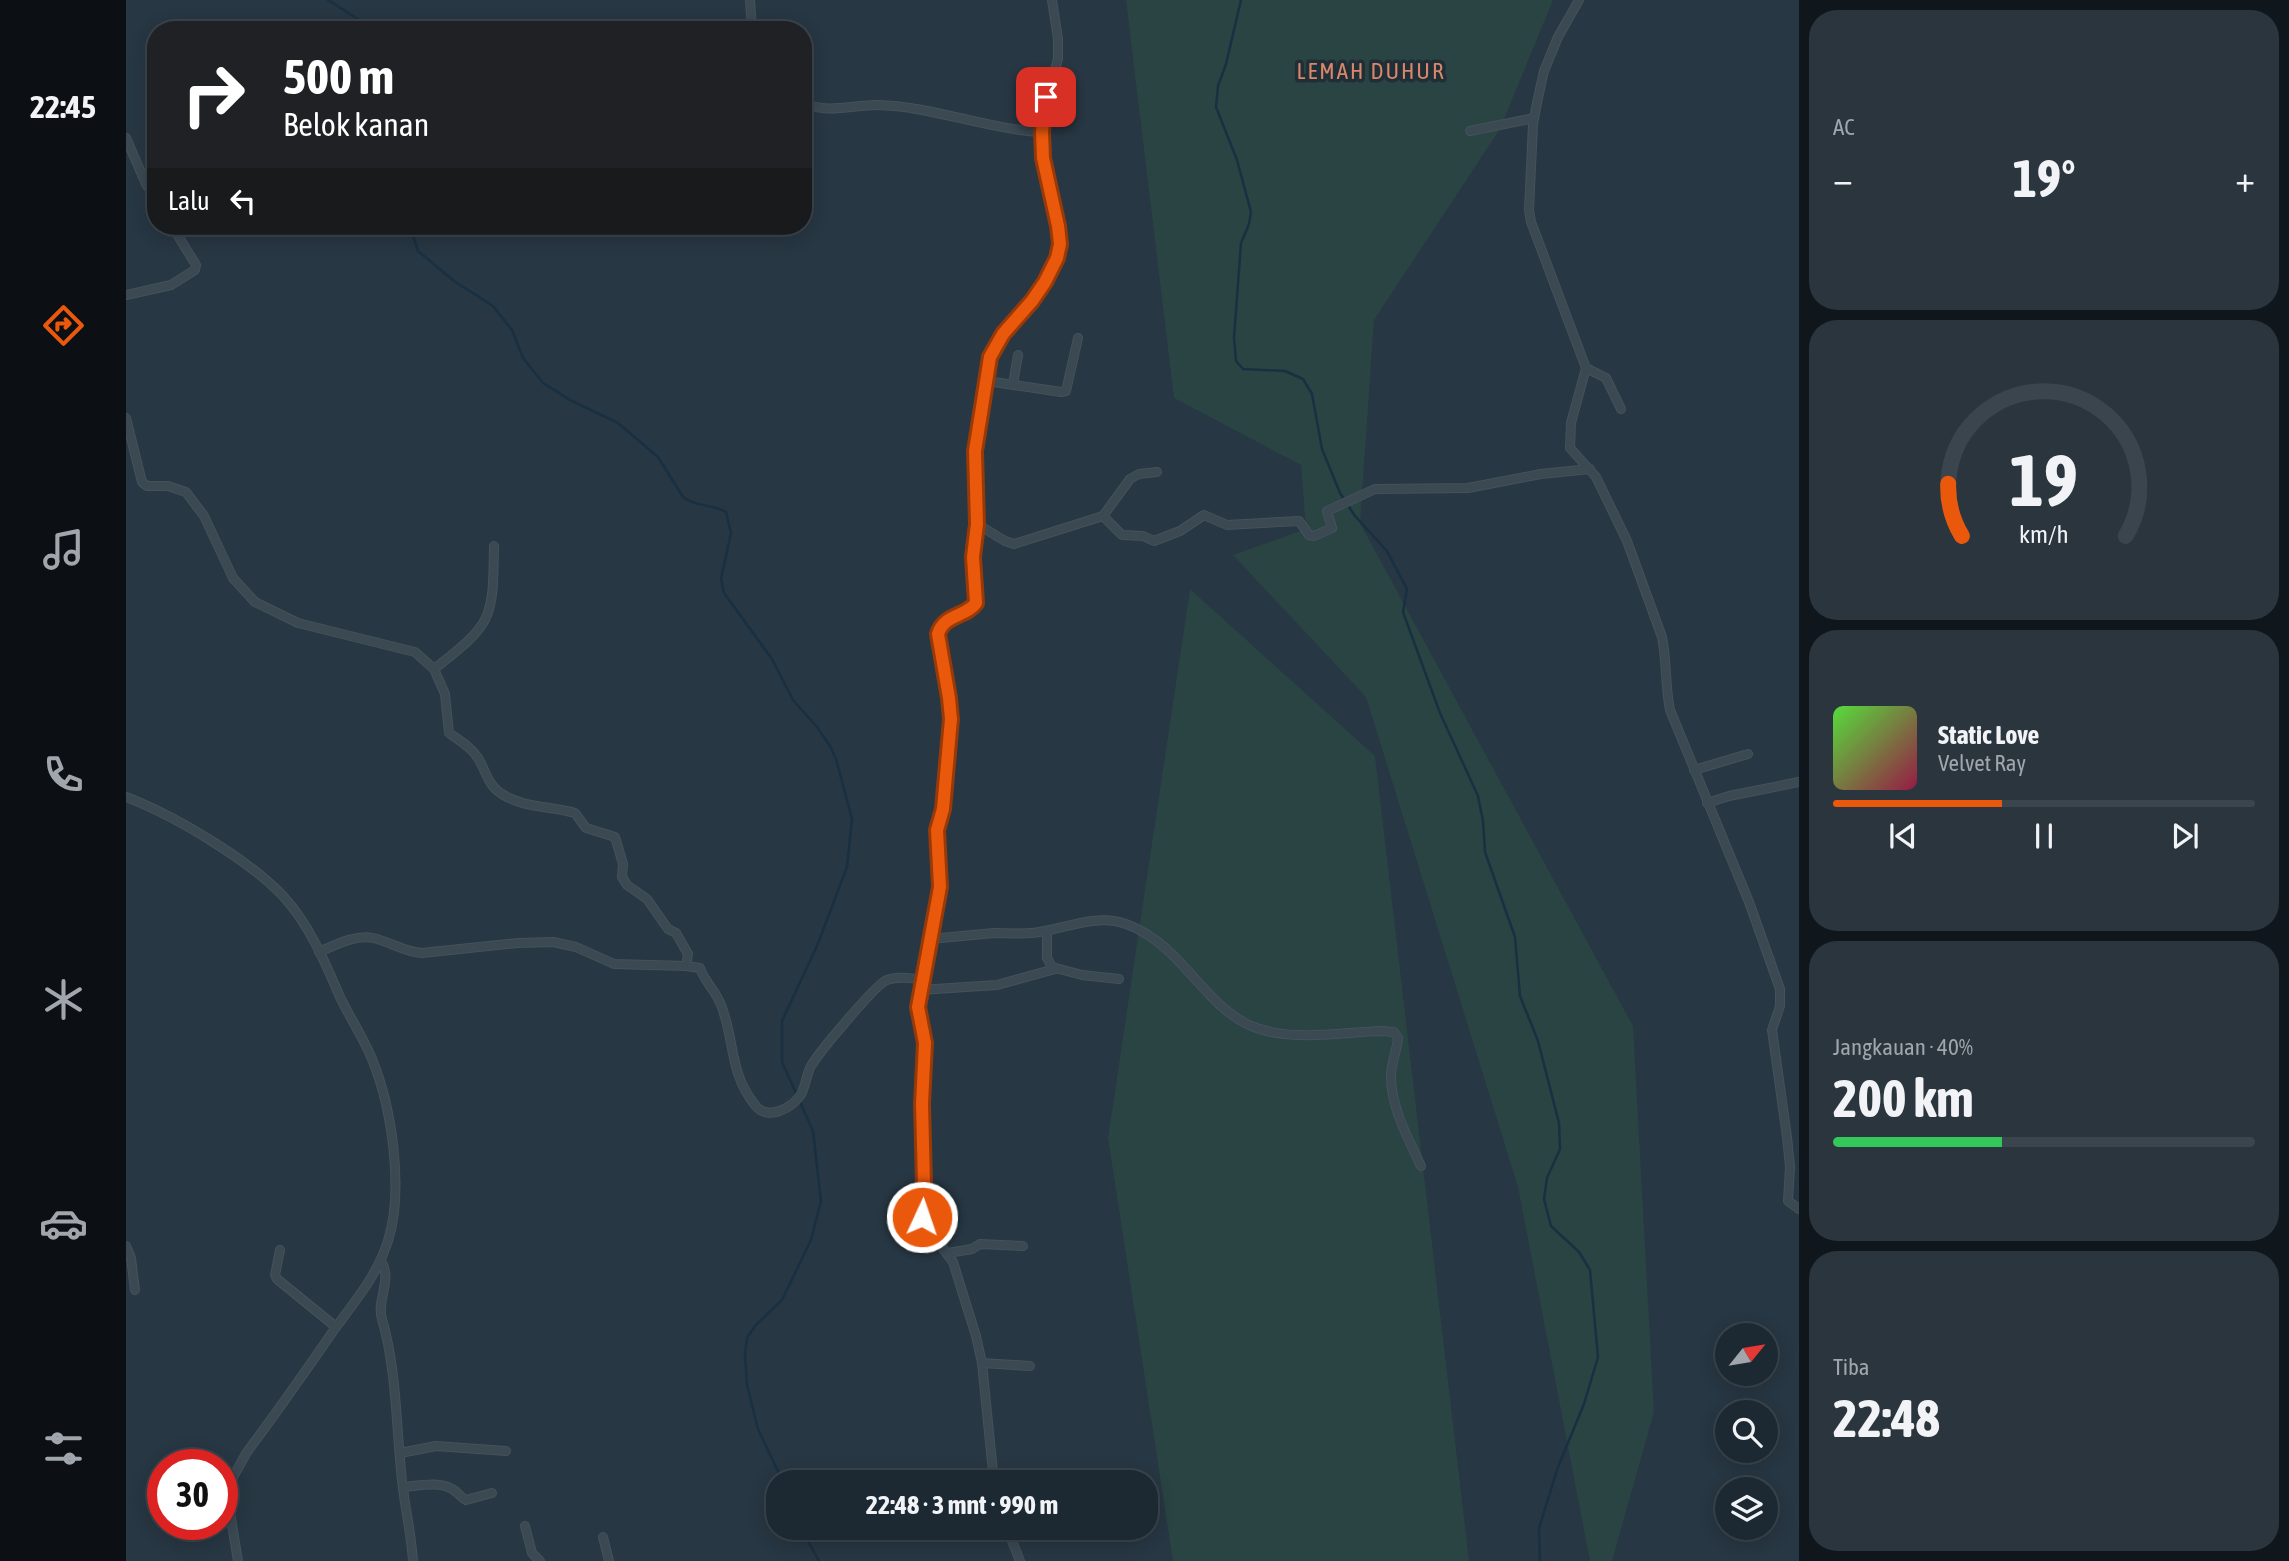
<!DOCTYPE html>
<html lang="id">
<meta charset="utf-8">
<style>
:root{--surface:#1d2932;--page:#2a353e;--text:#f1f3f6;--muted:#a0a6ac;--line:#3b454d;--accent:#ea580c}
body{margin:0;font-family:"Asap Condensed",sans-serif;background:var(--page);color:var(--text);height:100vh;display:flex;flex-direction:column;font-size:26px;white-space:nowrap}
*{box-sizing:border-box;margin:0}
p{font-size:23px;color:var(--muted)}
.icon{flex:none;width:38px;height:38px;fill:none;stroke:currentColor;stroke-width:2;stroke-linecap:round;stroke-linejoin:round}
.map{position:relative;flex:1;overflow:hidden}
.side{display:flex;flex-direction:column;gap:10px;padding:10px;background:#10171c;width:490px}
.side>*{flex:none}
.hud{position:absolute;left:21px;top:21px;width:665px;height:214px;border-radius:28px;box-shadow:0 4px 18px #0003,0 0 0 2px var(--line);background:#202124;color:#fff;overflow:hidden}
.needle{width:46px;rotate:60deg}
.buttons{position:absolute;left:1589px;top:1323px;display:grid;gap:14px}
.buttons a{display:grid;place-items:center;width:63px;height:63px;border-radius:50%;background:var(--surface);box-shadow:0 4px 18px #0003,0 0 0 2px var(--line);font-size:35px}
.speed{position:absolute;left:21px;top:1449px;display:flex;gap:14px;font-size:35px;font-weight:700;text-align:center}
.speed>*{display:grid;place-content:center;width:91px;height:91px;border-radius:50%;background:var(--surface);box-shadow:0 4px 18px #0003,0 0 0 2px var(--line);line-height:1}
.speed .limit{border:10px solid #d22;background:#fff;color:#111}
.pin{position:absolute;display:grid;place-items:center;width:60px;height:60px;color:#fff;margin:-30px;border-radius:14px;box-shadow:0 4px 10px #0006}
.me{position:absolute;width:77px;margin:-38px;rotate:3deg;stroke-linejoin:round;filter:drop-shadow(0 0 5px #0008)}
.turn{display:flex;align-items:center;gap:24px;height:147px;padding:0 21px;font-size:32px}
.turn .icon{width:91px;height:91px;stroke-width:2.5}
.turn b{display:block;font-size:49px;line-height:60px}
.then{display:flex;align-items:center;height:66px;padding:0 21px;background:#0003;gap:14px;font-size:26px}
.big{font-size:52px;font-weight:700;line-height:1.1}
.side .card{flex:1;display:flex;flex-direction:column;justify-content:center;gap:10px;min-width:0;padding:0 24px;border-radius:28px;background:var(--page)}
.side .dial{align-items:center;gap:0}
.dial svg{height:182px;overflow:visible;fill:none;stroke:var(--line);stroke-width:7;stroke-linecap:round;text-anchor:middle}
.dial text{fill:var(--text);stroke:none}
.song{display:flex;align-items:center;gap:21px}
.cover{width:84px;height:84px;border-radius:10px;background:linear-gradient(135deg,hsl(110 70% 55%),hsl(340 70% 35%))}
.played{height:7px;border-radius:4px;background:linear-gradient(90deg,var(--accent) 40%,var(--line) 40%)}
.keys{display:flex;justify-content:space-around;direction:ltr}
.heat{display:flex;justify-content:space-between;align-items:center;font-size:38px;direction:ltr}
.charge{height:10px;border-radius:5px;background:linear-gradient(90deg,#34c759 40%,var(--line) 0)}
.trip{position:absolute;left:640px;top:1470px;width:392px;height:70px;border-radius:28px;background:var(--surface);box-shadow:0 4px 18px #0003,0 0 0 2px var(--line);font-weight:700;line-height:70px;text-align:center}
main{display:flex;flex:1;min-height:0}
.tab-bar{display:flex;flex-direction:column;width:126px;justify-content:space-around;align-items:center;background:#0c1014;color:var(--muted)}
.tab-bar .icon{width:49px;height:49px}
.tab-bar .active{color:var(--accent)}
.tab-bar b{font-size:32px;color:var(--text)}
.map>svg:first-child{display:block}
</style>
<main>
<nav class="tab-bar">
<b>22:45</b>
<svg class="icon active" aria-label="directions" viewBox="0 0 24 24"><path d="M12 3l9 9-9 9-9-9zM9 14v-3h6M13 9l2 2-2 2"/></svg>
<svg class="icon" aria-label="music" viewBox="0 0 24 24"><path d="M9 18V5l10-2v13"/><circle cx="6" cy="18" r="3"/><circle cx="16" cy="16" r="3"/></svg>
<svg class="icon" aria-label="phone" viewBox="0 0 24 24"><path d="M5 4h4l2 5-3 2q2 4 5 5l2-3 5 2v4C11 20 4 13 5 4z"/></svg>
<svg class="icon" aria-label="climate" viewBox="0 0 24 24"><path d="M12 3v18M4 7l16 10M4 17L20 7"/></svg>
<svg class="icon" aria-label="car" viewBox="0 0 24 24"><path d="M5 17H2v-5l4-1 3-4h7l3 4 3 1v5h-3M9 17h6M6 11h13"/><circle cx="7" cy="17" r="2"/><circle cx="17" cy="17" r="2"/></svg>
<svg class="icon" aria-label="filters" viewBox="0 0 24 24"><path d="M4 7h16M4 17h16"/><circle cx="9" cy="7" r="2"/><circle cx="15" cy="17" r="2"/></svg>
</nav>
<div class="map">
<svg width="1673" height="1561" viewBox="0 0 1673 1561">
<rect width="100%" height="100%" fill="#273743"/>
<g fill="#294443">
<polygon points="1000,0 1427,0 1374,129 1248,320 1234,523 1507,1026 1528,1412 1486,1561 1464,1561 1392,1187 1240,697 1107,555 1180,529 1175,465 1048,398"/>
<polygon points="1064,589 1249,756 1343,1561 1047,1561 982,1138"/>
</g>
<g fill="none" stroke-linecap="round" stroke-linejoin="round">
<g stroke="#193042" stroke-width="2.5">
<polyline points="202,0 249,30"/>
<polyline points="1115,0 1100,64 1092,86 1090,107 1111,160 1125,212 1123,224 1115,243 1108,338 1110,361 1117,369 1159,371 1177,379 1186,394 1196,449 1214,493 1229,516 1261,551 1281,589 1277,612 1314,713 1352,796 1357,821 1359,852 1389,937 1394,996 1412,1041 1433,1123 1434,1149 1421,1178 1418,1199 1425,1226 1453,1252 1464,1270 1472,1357 1458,1404 1432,1467 1413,1528 1414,1561"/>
<path d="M284,226L292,251L328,281L367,306L386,330L397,358L417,383L444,400L492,423L532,457L557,497C570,507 586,504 600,512L605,533L595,579L598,593L646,659L667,700L691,727L704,746L710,759L726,819L721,867L691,946L656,1021V1062L687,1131L695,1201L685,1240L656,1300L629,1326L621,1338L619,1354L621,1385L632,1429L657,1482"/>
<polyline points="680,1528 682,1541 693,1561"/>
</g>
<g stroke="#45525c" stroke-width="10">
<g id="street">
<polyline points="624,0 626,30"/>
<path d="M1453,0L1432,37L1418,71L1412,98L1407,124L1403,210L1405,222L1460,368L1445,423L1444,448L1470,477L1501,541L1536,637C1541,662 1539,686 1544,710L1623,902L1654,989V1006L1646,1030L1661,1137L1664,1167L1662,1201L1673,1209"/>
<polyline points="531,26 575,30"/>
<path d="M677,103C701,114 726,105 751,105C806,106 859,129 916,132"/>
<polyline points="1344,131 1408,118"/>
<polyline points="0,138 20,184 30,199"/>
<polyline points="0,295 45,285 69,270 70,265 46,226"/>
<polyline points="1460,368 1480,378 1495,409"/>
<polyline points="861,381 935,392 940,391 952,338"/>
<polyline points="887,384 892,355"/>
<path d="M0,418L16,482L21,486H42L60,492L78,516L107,578L129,602L172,623L289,652L308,669L319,694L323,733C334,741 345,747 352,758C360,771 362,786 376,794C397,808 426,806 449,813L460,828L489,837L497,864L496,877L501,885L521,899L542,929L550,933L562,954L560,966"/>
<polyline points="977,516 1004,479 1013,474 1031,472"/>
<polyline points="851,524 879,541 888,544 977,516 996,535 1017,536 1028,541 1054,531 1078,515 1101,525 1173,521 1183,535 1188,536 1206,528 1201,511 1249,489 1342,488 1415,474 1464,469"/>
<path d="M308,669C367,623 367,620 368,546"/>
<polyline points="1568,770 1622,754"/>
<path d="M0,797C47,815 122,859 157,896C183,924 199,962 214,997C224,1018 237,1037 246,1059C266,1108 278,1190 262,1241C251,1275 231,1299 210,1327C181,1369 152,1411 121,1452L102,1486V1500L112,1561"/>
<polyline points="1581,803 1603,796 1673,782"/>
<polyline points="921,931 921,958 926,967 956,975 993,979"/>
<path d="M804,939C826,937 847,935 868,933C881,933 893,934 906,933C937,930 969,913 1000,924C1055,944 1076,1003 1123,1025C1163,1043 1214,1032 1256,1031L1268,1032L1272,1038C1271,1051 1265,1062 1265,1076C1265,1108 1282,1138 1295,1166"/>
<path d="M193,952C209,945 230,934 247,938C265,942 278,952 296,953L392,943L427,942L450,947L488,964L560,966L574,968C578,981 590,991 595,1005C609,1040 603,1073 629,1105C641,1121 664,1109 674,1096C680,1087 680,1075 685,1066C693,1052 747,988 759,981C770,975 785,979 796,979"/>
<polyline points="794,990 871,985 929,969"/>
<polyline points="0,1246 5,1258 9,1290"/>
<polyline points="154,1250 149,1275 151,1279 210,1327"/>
<polyline points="822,1253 846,1249 854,1244 897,1246"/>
<path d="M255,1261C267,1280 250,1300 256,1319C270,1367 270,1420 275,1470C277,1500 285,1530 287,1561"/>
<polyline points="856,1363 904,1366"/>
<polyline points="274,1453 310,1446 380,1451"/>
<path d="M868,1482L856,1363L850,1336L827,1262L797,1222L796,1217V1104L799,1043L792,1007L814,887L812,829L817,809L825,719L812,634C818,614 840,617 850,603L847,557L851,524L849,451L864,357L877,334L906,301L919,282L931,258L934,244L931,218L918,168L916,132L918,107L932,59V39L926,0"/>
<path d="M278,1487C292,1486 313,1481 326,1489C332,1492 334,1497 340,1500L366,1493"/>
<polyline points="399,1526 406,1553 414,1561"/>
<polyline points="881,1528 894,1561"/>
<polyline points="477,1537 483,1561"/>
</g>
</g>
<use href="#street" stroke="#3b4953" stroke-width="8"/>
</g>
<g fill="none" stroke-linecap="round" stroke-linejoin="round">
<g stroke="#983908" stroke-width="18">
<path id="route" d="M796,1217L798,1184L796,1104L799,1043L792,1007L814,887L811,830L817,809L825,719L823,698L812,634C818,614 840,617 850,603L847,557L851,524L849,451L864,357L877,334L906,301L919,282L931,258L934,244L932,226L917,158L916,132L920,97"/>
</g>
<use href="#route" stroke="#ea580c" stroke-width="12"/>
</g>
<g text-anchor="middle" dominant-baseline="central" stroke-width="7" stroke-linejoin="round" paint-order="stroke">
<g font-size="23" letter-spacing="2" fill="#d88868" stroke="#202e38">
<text x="1245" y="71">LEMAH DUHUR</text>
</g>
</g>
</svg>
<div class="buttons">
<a><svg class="needle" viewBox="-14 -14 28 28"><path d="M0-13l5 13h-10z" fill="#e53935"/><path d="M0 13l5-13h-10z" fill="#a0a6ac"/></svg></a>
<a><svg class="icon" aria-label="search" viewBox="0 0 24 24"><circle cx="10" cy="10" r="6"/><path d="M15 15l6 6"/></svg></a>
<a><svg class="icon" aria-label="layers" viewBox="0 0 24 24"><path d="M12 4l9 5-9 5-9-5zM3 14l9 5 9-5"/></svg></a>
</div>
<div class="speed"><div class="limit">30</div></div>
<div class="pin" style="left:920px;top:97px;background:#d93025"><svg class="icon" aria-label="arrive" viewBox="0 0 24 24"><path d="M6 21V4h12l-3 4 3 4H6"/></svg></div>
<svg class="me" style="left:796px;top:1217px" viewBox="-20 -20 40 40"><circle r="17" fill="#ea580c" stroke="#fff" stroke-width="3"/><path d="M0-11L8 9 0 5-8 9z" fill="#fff"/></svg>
<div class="trip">22:48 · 3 mnt · 990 m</div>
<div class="hud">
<div class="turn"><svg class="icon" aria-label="right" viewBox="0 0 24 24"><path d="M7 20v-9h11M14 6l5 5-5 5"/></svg><div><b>500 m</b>Belok kanan</div></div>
<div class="then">Lalu<svg class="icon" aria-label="left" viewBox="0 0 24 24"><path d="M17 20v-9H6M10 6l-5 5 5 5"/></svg></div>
</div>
</div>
<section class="side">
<div class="card"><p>AC</p>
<div class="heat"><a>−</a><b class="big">19°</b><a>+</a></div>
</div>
<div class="card dial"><svg viewBox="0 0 100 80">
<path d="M14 69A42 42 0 1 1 86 69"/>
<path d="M14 69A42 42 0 0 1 8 46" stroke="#ea580c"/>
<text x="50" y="56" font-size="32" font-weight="700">19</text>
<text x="50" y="72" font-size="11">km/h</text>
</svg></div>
<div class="card">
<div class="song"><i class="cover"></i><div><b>Static Love</b><p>Velvet Ray</p></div></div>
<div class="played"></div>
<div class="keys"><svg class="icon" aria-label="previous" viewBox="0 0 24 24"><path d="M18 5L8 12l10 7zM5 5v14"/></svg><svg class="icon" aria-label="pause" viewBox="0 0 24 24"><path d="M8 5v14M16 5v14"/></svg><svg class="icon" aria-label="next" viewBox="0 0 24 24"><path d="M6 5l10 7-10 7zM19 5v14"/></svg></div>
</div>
<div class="card"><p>Jangkauan · 40%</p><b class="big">200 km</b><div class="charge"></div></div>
<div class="card"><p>Tiba</p><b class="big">22:48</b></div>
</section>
</main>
